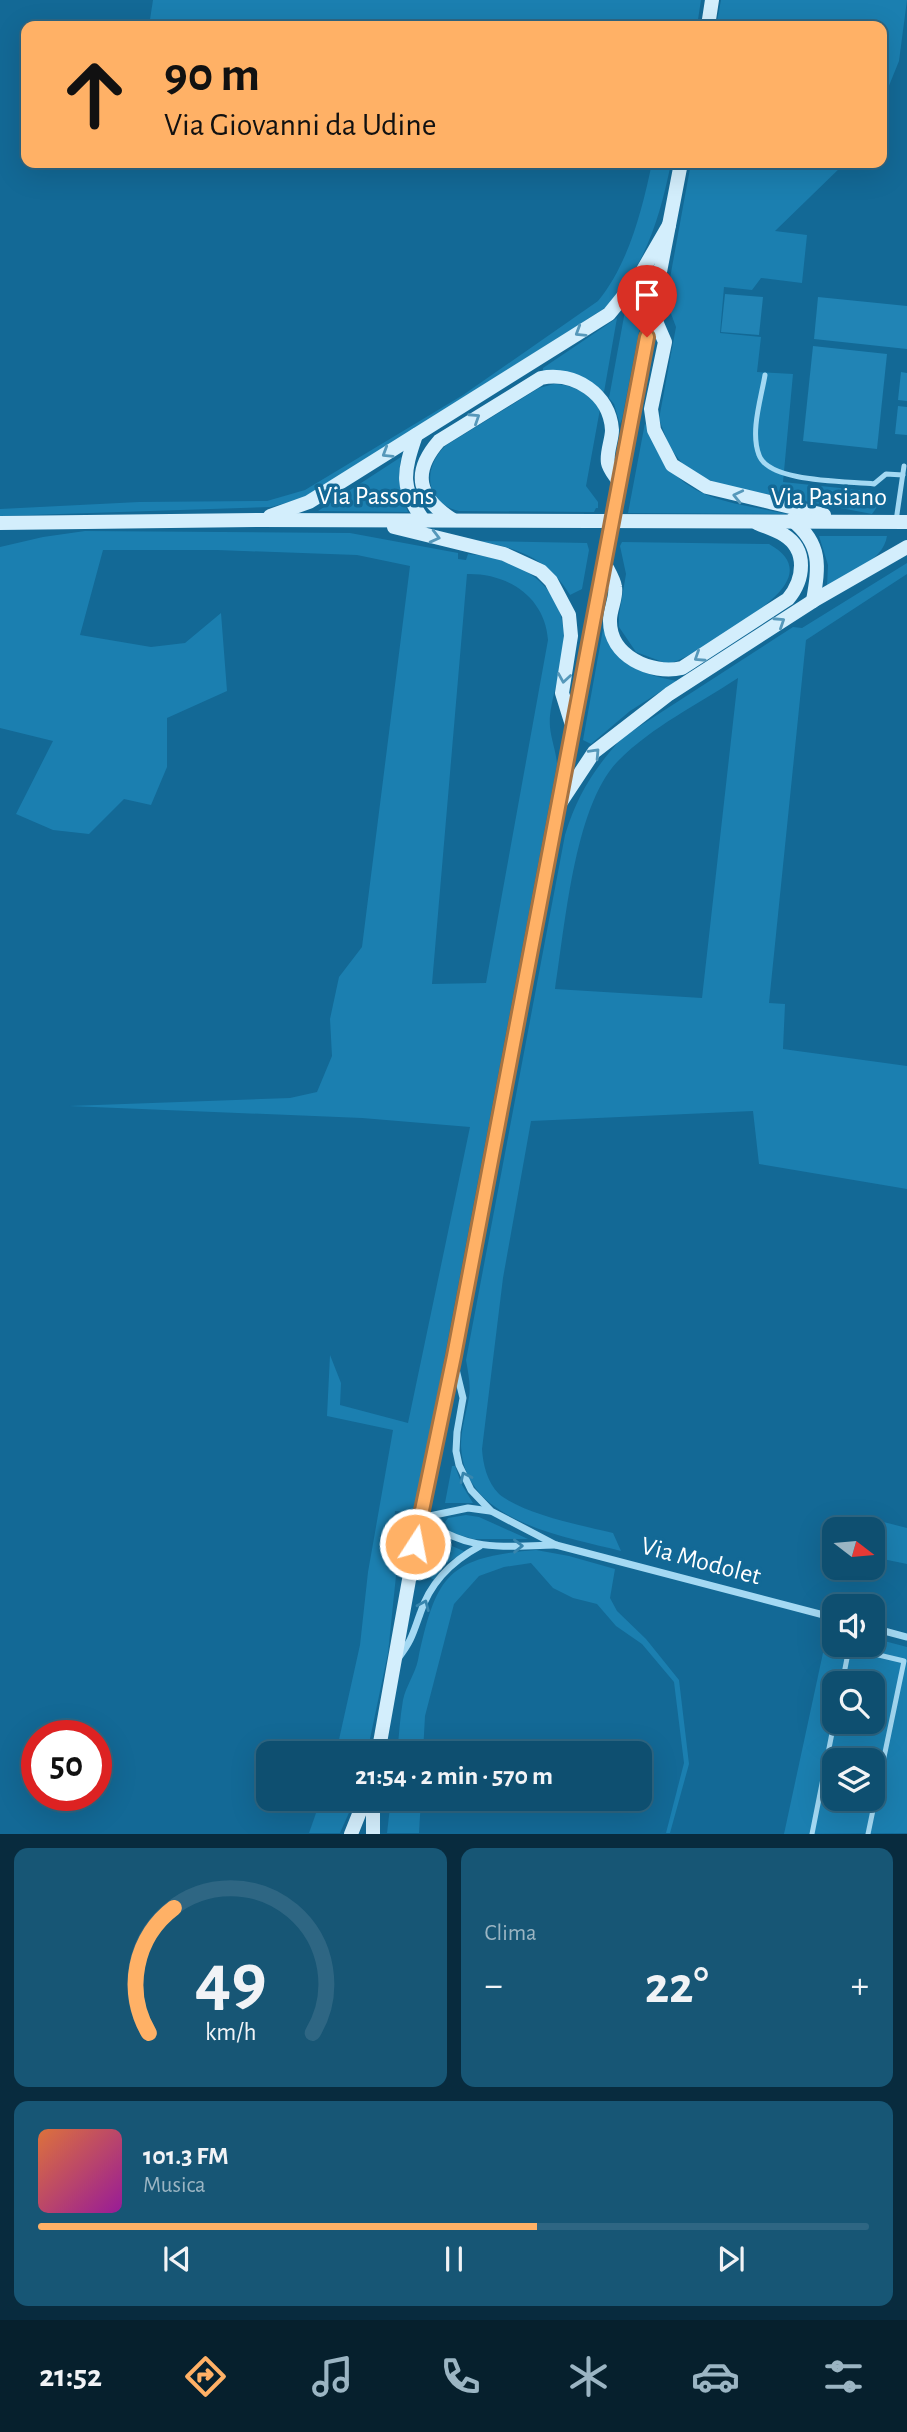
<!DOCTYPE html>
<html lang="it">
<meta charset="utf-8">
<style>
:root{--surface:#0e4f70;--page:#175675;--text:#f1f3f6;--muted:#9bb5c3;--line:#2e6683;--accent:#ffb166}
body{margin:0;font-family:"Alegreya Sans",sans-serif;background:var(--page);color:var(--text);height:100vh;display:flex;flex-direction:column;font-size:26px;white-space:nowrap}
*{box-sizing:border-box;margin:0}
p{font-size:23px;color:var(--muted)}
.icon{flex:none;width:38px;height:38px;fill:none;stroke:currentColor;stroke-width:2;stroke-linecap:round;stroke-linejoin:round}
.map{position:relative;height:1834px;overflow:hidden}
.panel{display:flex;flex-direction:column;gap:14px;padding:14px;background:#082b3e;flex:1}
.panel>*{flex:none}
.hud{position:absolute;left:21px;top:21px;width:866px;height:147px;border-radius:14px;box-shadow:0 7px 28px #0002,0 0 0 2px var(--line);background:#ffb166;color:#111;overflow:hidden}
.needle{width:46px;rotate:106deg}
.tools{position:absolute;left:822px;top:1517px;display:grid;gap:14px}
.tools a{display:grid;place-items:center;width:63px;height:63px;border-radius:14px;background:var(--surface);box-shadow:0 7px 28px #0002,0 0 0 2px var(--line);font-size:35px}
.speed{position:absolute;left:21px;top:1720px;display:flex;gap:14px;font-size:35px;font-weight:700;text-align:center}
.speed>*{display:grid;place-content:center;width:91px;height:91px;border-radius:50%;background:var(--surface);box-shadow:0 7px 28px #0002,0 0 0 2px var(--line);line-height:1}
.speed .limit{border:10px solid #d22;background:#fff;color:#111}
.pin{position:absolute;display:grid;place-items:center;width:60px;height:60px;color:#fff;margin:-72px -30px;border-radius:50% 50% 50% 0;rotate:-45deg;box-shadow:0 0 7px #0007}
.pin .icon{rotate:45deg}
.me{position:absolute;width:77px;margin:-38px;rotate:11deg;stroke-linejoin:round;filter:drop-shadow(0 0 5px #0008)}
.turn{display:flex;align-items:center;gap:24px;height:147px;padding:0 28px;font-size:32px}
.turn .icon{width:91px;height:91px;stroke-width:2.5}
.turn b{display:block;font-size:49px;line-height:60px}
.big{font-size:52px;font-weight:700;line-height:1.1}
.panel .card{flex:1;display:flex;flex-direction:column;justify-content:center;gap:10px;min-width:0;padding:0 24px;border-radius:14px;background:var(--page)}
.panel .dial{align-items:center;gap:0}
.dial svg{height:182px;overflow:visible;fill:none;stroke:var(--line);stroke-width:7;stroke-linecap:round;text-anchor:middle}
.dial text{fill:var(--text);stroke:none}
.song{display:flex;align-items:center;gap:21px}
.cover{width:84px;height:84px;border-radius:10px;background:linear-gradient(135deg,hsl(20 70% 55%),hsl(300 70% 35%))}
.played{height:7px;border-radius:4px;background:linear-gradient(90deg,var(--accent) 60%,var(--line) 60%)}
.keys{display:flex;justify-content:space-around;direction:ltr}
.heat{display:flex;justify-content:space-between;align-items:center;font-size:38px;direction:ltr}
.panel .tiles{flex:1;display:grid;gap:14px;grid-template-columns:1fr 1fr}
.card:last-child{grid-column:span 2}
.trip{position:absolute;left:256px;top:1741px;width:396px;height:70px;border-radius:14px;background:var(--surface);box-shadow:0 7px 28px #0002,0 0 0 2px var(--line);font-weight:700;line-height:70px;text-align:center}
.tab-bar{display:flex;height:112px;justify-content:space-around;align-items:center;background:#06202d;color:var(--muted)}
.tab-bar .icon{width:49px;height:49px}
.tab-bar .selected{color:var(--accent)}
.tab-bar b{font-size:32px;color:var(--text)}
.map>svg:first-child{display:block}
</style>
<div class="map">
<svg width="907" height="1834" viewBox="0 0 907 1834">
<rect width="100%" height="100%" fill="#136996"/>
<g fill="#1b7fb0" fill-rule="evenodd">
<polygon points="153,0 701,0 697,26 149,26"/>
<polygon points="721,0 907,0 899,61 882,103 882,26 716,26"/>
<path d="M652,163H671C660,217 645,269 605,308L307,497L271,507L0,516V509L139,502L267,501L305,490L463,395L598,301C629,263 642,210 652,163Z"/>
<polygon points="691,163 845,163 775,231 807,235 802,283 761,278 752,290 724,287 720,333 761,337 757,372 793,374 783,482 887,493 872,514 725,486 689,472 670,448 659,419 676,327 666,300"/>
<polygon points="649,280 622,419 620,424 614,404 609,398 625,311"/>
<path d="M617,318L604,392C585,375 568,371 543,372V368Z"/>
<path d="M554,384C575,385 587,393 600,409L586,486L598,502V508H596L594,512L459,511C425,503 422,469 445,446L539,388Z"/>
<path d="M645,423C673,500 716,499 787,514L628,513Z"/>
<path d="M401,457C398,478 400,492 408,512L318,511Z"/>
<path d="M85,531L350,533L458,553V559L466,560L468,554C524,559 571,589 563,652C561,674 548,706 550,727C551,739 556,751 557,764L415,1513L395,1511L393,1536L397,1566L388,1653L367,1753H336L360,1645L368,1572L393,1430L327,1416L330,1355L341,1383L340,1405L408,1423L470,1127L362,1118L69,1106L290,1098L317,1092L332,1056L330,1019L339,977L362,947L410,566L357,555L217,550H103L80,635L151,647L185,643L221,613L227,691L167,718V767L151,805L124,799L89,834L53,830L16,814L53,741L0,728V547L43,537ZM467,574C508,573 545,597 548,640L486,983L432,984Z"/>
<path d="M819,536H887C883,562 848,573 827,586L828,565Z"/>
<path d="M480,541L587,543L589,550L582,589L570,595C548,559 520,549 480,541Z"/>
<path d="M622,542L769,544C821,573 762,608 735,626C713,640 693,656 668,664L636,652L619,627V615L626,574L620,546Z"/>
<path d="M907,563V574L806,640L769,1003L785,1004L783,1049L907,1066V1189L759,1164L753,1111L531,1121L503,1278L482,1449C483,1464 487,1482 499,1494C523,1514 583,1526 613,1533L621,1551C563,1536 464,1522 461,1446C461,1429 466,1414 469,1397C471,1385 468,1372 466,1360L565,835C577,795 595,767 623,737L793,627L802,628ZM738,678L702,998L555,989C565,928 574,804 619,760C652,727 698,704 738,678Z"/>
<path d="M603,629C622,666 636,673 677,681L630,711L591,744L583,740Z"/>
<polygon points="452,1466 455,1466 462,1485 473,1503 445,1503"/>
<polygon points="466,1515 479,1517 528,1539 473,1539 450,1532 445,1522 448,1518"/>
<polygon points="868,1518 907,1528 907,1564 873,1557 873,1530 865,1529"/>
<polygon points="438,1540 466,1552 446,1563 434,1580 431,1578"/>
<path d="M536,1550L569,1556L615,1569L610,1598L617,1611L646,1639L679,1680L689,1764L670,1833H666L684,1763L674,1682L642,1644L616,1626L597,1604L573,1598L553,1588L531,1563L504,1567L479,1576L454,1604L425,1716L423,1753H397C399,1736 400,1717 403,1700C406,1686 415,1674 418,1660C436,1576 447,1557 536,1550Z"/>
<path d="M829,1625L835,1627V1645H873V1638L907,1647V1833L784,1834ZM835,1684H873V1722H835ZM835,1760H873V1799H835Z"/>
<polygon points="321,1799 355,1799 340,1833 309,1833"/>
<polygon points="391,1799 421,1799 419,1833 387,1833"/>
</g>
<g fill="#2184b5">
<polygon points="725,294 763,297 759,335 721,332"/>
<polygon points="818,297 907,306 907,349 814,339"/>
<polygon points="813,346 887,354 877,449 803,441"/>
<polygon points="901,372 907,373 907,401 898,400"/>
<polygon points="898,406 907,407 907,435 895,434"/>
</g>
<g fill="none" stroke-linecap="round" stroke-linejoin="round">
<g stroke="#a4d9f3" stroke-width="5">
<path d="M765,375C761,399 750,432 759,455C769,483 848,481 874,484L886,474L903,475"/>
<polyline points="896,521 904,466"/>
<polyline points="842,1684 849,1648 904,1661 868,1834"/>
<polyline points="812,1834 835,1718"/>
</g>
<g stroke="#a4d9f3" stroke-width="7">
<polyline points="455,1365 463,1398 457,1432 456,1451 459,1465 471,1490 491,1511 556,1545 835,1618"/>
<path d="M420,1518C471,1553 498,1546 556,1545"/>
<polyline points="420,1518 468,1508 490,1511"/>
<polyline points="873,1628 907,1637"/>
<path d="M399,1657C412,1640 413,1633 420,1614C430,1582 452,1561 480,1546"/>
</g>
<g stroke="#d3eefc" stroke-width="14">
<polyline points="708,26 712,0"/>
<polyline points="652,312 665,342 651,409 654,430 672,465 707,487 824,515"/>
<path d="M416,435C403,473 400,488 424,521"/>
<polyline points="615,505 681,163"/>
<polyline points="270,516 309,502 609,314 639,277 669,225"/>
<path d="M453,520C418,498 411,473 439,441L541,378C574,371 610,394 612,430C612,440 606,453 608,463C609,469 616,477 619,482"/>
<path d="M792,520C822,544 819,566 813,601"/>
<polyline points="0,523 260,520 907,522"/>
<polyline points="394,527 504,554 541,571 551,581 569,615 571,636 562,693 571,722"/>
<path d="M604,562C607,569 614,579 615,587C617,597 610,609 610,620C609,656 651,675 682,668L788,599C804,580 808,550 784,535C776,530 766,527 757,523"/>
<polyline points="561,802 594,752 669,694 813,601 907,547"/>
<polyline points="378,1754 420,1518 454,1356 606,551"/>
<polyline points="373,1799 373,1834"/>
<polyline points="351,1834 365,1799"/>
</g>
<polyline stroke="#d3eefc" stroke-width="14" points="606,551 615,505"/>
</g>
<defs><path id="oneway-chevron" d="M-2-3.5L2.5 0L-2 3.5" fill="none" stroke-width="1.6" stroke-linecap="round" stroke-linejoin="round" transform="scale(1.75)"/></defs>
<g stroke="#5698ba">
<use href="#oneway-chevron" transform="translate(580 332) rotate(148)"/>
<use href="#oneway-chevron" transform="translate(475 418) rotate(-33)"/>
<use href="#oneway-chevron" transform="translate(387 453) rotate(148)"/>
<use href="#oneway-chevron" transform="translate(738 496) rotate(-167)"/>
<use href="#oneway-chevron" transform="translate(435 537) rotate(14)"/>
<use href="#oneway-chevron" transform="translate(780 622) rotate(-33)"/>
<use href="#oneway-chevron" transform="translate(699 657) rotate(147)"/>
<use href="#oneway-chevron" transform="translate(564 678) rotate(99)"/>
<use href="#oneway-chevron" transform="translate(595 753) rotate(-47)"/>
</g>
<g stroke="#3785ad">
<use href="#oneway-chevron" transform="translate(465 1477) rotate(-116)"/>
<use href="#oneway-chevron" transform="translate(518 1546) rotate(-1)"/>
<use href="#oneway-chevron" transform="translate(424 1605) rotate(-67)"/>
</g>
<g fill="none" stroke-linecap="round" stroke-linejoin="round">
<g stroke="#a67342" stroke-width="18">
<polyline id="route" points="415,1544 454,1356 647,337"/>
</g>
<use href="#route" stroke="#ffb166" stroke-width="12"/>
</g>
<g text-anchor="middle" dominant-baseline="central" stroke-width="7" stroke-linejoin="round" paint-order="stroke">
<g font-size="26" fill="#fff" stroke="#136996">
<text x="376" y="496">Via Passons</text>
<text x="829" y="497">Via Pasiano</text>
<text transform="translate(701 1561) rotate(15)">Via Modolet</text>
</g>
</g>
</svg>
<div class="tools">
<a><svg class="needle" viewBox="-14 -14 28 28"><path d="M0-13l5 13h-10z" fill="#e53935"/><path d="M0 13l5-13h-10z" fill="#9bb5c3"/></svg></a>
<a><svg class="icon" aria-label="sound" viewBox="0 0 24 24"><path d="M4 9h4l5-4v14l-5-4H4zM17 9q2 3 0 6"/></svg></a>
<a><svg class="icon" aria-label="search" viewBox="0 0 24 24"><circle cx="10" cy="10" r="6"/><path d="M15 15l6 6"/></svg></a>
<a><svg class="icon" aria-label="layers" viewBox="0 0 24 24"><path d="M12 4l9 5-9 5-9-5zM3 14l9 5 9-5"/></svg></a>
</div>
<div class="speed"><div class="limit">50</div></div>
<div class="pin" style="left:647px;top:337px;background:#d93025"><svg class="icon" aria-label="arrive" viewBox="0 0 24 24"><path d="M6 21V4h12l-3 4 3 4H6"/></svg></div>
<svg class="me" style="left:415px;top:1544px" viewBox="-20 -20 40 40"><circle r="17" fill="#ffb166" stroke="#fff" stroke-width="3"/><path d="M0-11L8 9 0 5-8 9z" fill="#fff"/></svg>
<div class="trip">21:54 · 2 min · 570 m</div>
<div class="hud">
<div class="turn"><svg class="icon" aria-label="ahead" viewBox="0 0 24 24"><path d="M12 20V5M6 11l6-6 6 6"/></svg><div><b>90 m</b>Via Giovanni da Udine</div></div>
</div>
</div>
<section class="panel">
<div class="tiles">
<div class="card dial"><svg viewBox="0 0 100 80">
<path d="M14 69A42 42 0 1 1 86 69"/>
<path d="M14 69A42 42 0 0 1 25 14" stroke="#ffb166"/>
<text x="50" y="56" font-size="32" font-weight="700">49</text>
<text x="50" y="72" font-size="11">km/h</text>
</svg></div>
<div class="card"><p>Clima</p>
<div class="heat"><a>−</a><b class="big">22°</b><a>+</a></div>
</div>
<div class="card">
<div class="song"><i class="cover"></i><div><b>101.3 FM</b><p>Musica</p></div></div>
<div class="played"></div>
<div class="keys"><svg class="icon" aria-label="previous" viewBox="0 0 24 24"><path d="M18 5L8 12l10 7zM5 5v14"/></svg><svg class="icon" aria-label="pause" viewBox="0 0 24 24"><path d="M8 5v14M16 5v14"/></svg><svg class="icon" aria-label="next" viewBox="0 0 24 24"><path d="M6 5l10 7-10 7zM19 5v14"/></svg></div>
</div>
</div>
</section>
<nav class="tab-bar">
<b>21:52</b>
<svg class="icon selected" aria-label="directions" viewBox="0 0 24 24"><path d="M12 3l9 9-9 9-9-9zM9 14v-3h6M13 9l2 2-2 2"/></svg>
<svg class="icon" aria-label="music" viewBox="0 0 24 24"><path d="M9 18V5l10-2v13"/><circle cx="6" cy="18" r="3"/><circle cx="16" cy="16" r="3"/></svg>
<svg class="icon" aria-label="phone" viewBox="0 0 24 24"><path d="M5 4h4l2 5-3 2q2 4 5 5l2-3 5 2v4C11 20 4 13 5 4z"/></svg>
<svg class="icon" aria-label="climate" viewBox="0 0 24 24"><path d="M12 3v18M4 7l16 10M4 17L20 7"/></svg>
<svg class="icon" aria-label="car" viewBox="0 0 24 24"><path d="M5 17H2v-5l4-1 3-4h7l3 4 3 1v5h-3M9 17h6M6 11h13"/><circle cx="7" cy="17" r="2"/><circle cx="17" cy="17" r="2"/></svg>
<svg class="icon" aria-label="filters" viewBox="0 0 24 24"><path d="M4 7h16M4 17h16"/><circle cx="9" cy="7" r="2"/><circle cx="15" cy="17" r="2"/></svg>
</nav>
